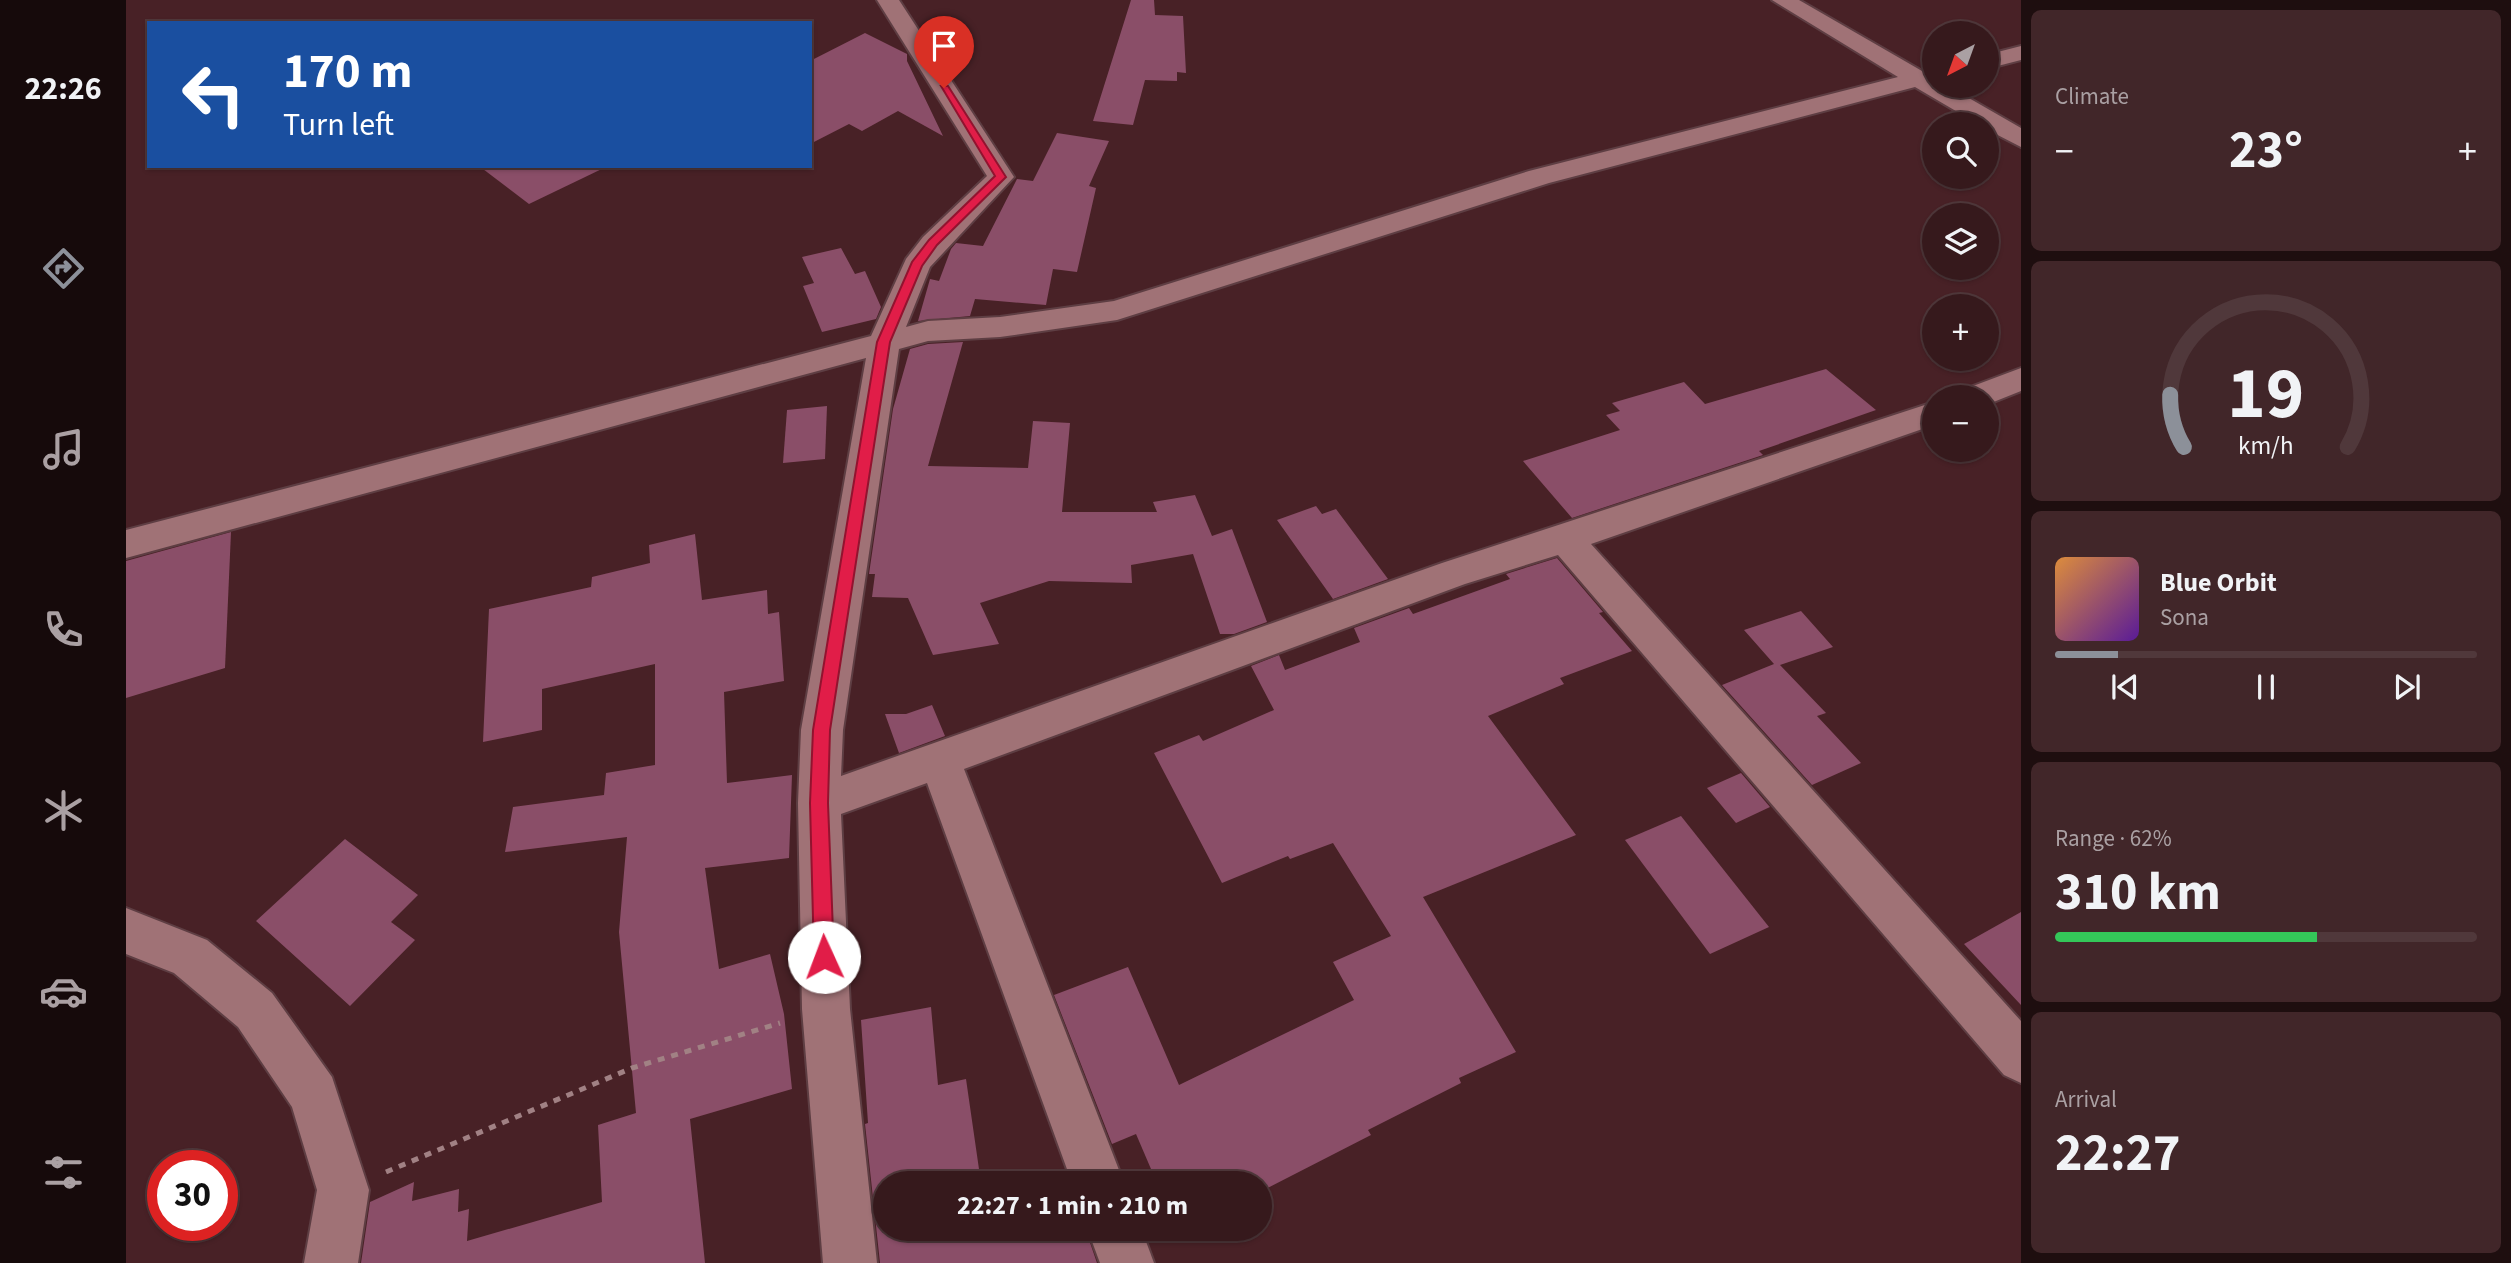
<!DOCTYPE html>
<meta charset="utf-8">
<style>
:root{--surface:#36191c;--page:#412629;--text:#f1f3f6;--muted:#aaa0a3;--line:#50383b;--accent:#8c9099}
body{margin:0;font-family:"Source Sans 3",sans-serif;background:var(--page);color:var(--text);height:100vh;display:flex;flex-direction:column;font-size:26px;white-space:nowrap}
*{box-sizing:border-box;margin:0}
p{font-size:23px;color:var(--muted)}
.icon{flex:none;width:38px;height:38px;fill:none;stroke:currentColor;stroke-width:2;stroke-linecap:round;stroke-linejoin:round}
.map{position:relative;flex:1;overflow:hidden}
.details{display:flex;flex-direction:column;gap:10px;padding:10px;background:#1e0e0f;width:490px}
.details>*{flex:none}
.guide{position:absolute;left:21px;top:21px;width:665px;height:147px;border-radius:0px;box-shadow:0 2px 5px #0004,0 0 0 2px var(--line);background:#1a4fa0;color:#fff;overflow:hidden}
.needle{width:46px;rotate:221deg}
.controls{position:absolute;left:1796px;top:21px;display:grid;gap:14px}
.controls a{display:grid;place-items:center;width:77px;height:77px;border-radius:50%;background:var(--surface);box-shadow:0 2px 5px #0004,0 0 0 2px var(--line);font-size:35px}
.speed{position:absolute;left:21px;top:1150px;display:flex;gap:14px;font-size:35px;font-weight:700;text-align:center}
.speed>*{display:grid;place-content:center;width:91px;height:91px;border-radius:50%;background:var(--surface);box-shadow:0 2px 5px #0004,0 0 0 2px var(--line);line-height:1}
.speed .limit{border:10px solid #d22;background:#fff;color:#111}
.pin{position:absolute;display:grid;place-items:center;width:60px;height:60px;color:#fff;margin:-72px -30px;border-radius:50% 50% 50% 0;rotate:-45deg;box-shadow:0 0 7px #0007}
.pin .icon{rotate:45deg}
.me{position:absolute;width:77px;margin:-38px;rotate:358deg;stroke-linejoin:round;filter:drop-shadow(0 0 5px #0008)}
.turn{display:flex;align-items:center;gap:24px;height:147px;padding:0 21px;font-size:32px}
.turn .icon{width:91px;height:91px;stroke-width:2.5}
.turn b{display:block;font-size:49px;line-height:60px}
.big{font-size:52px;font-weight:700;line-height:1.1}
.details .tile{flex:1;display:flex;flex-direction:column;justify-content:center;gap:10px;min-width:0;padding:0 24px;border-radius:10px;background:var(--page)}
.details .dial{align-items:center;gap:0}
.dial svg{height:182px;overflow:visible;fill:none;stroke:var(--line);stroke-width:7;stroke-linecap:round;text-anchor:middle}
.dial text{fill:var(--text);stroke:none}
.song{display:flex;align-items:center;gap:21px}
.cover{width:84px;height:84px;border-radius:10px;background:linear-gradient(135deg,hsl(30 70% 55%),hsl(270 70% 35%))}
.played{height:7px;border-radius:4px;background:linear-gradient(90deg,var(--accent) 15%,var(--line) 15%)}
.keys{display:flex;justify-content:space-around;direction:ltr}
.heat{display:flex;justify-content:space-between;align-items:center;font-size:38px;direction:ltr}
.charge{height:10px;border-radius:5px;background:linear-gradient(90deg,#34c759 62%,var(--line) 0)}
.trip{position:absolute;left:747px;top:1171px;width:399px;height:70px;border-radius:35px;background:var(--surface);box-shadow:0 2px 5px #0004,0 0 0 2px var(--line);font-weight:700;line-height:70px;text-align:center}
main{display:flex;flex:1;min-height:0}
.menu{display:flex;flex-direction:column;width:126px;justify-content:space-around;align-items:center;background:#160a0b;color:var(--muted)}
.menu .icon{width:49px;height:49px}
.menu .on{color:var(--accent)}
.menu b{font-size:32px;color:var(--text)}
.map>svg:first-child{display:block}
</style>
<main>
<nav class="menu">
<b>22:26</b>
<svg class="icon on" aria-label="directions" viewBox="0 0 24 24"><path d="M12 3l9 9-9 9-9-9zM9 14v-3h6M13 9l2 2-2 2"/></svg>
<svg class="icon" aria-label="music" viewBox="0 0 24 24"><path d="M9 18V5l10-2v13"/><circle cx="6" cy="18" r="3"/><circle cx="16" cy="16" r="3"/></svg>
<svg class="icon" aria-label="phone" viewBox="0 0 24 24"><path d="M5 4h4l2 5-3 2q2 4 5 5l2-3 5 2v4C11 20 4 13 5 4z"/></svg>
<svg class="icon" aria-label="climate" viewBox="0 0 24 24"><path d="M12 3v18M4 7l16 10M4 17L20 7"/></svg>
<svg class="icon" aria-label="car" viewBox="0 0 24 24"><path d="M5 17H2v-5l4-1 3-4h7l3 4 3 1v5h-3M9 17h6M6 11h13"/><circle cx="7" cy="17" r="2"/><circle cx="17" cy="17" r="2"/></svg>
<svg class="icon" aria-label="filters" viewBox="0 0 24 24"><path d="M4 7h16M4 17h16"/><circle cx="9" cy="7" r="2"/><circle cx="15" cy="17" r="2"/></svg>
</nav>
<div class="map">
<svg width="1895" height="1263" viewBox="0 0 1895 1263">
<rect width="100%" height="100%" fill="#482126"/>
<g fill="#8a4e68">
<polygon points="1005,0 1028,0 1029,15 1057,16 1060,73 1051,72 1051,81 1019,80 1007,125 967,121"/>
<polygon points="739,33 781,54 781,61 817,136 772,111 736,131 723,124 684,144 684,61"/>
<polygon points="931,133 983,141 963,186 970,188 951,272 927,269 920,305 849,299 844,316 792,321 804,279 813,281 825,249 830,243 857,246 891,179 907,181"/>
<polygon points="353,166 482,166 403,204"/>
<polygon points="715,248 729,274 739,271 755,307 750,319 696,332 677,286 688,283 676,257"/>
<polygon points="837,342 802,466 902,468 907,421 944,423 936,512 1031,512 1027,502 1069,495 1086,536 1106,529 1141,622 1108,634 1094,634 1067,554 1005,565 1006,583 923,581 854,603 873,644 807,655 782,598 746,597 749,574 743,574 767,409 784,349 802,344"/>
<polygon points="1700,369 1750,410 1633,451 1637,455 1446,518 1397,461 1494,430 1480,415 1494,411 1486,403 1558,382 1579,404"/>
<polygon points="701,406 699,459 657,463 661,410"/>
<polygon points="1190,506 1196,514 1210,509 1262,579 1207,599 1151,520"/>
<polygon points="105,532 99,668 0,698 0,561"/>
<polygon points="569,534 576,600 641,590 642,614 653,612 658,681 598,692 601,783 666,775 663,858 579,868 593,969 644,954 658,1014 666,1089 564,1119 579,1263 235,1263 244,1202 288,1182 286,1201 333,1189 332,1212 343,1209 341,1241 476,1202 472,1125 510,1113 493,932 501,837 379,852 387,807 478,795 480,773 529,765 529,664 416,689 416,730 357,742 363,609 465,587 466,577 524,563 523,545"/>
<polygon points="1431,558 1477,612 1473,613 1506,651 1434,678 1438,684 1362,716 1450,835 1297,897 1390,1052 1333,1078 1335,1083 1242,1130 1245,1135 1134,1192 1134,1183 1031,1183 1010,1134 986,1144 928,995 1002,967 1053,1085 1228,1000 1207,962 1265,936 1207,843 1164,859 1162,856 1096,883 1028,753 1073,735 1077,741 1148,710 1125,666 1153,655 1159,670 1234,642 1228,628 1283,608 1287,614 1384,579 1380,574"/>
<polygon points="1675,611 1707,647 1654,665 1700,713 1691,716 1735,763 1686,785 1596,685 1648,664 1618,630"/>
<polygon points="806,705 819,736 773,753 759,714 780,714"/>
<polygon points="1615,773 1644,807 1610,823 1581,788"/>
<polygon points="1555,816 1643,927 1584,954 1499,840"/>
<polygon points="219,839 292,895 265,922 289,940 224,1006 130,921"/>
<polygon points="1895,912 1895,1005 1838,944"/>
<polygon points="805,1007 812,1085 840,1079 855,1183 760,1183 760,1228 959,1228 971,1263 754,1263 739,1124 742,1123 735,1020"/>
</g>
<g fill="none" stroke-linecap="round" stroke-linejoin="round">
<g stroke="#5e3e43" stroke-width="4">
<g id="minor">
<polygon points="751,0 773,0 888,177 804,267 780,327 802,321 874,317 988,301 1403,171 1772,77 1646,0 1673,0 1796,71 1808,68 1808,86 1822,86 1895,128 1895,147 1860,129 1860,124 1852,124 1789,87 1423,183 991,320 874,337 802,341 773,349 717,730 715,776 1316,563 1808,402 1808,425 1465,544 1895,1021 1895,1083 1878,1075 1432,555 1339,584 838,769 998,1183 946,1183 801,783 715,814 724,1009 751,1263 697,1263 676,1009 672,803 675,730 740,358 0,558 0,530 745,336 780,259 797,237 861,176"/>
<polygon points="1895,46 1895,60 1860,69 1860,55"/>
<polygon points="1895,368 1895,391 1860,405 1860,397 1834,397 1839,389"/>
<polygon points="0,908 81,940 146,993 206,1077 243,1190 232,1263 178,1263 191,1190 166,1107 112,1027 48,973 0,954"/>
<polygon points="961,1228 1015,1228 1028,1263 974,1263"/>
</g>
</g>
<polyline stroke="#a18184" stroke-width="5" stroke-dasharray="7 7" stroke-linecap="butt" points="260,1172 506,1068 654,1023"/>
<use href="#minor" fill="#a07276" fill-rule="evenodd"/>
</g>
<polygon fill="#e11d48" stroke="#92132f" stroke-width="2" points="815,86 822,86 880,177 811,245 796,266 764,342 704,730 702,803 708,957 705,964 698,967 691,964 688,957 684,803 687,730 751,342 786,262 803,240 869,176"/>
</svg>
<div class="controls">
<a><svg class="needle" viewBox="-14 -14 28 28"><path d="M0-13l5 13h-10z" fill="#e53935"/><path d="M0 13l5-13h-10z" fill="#aaa0a3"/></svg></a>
<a><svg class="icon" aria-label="search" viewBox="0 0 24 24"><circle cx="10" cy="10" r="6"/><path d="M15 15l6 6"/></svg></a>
<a><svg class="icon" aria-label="layers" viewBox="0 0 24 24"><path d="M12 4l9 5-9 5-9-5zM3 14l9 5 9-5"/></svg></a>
<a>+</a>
<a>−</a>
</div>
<div class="speed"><div class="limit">30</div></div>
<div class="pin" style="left:818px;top:88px;background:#d93025"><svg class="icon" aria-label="arrive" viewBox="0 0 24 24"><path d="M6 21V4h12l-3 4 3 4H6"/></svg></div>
<svg class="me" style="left:698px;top:957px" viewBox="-20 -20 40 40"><circle r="19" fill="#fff"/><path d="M0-13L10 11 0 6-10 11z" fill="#e11d48"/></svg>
<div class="trip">22:27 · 1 min · 210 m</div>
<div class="guide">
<div class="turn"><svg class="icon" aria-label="left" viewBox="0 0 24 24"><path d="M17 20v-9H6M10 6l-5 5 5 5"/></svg><div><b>170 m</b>Turn left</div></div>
</div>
</div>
<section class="details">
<div class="tile"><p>Climate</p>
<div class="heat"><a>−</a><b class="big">23°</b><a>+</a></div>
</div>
<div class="tile dial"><svg viewBox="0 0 100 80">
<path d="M14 69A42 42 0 1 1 86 69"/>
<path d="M14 69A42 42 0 0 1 8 46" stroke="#8c9099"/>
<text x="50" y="56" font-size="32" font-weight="700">19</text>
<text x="50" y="72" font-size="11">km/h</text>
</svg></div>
<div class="tile">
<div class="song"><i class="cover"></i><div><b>Blue Orbit</b><p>Sona</p></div></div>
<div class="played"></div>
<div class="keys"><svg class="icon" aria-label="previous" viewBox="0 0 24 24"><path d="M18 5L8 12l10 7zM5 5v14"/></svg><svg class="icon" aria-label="pause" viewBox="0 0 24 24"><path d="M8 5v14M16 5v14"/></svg><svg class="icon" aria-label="next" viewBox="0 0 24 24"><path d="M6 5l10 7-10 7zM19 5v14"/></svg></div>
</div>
<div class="tile"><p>Range · 62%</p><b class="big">310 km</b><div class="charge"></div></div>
<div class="tile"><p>Arrival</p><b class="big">22:27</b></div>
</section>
</main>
